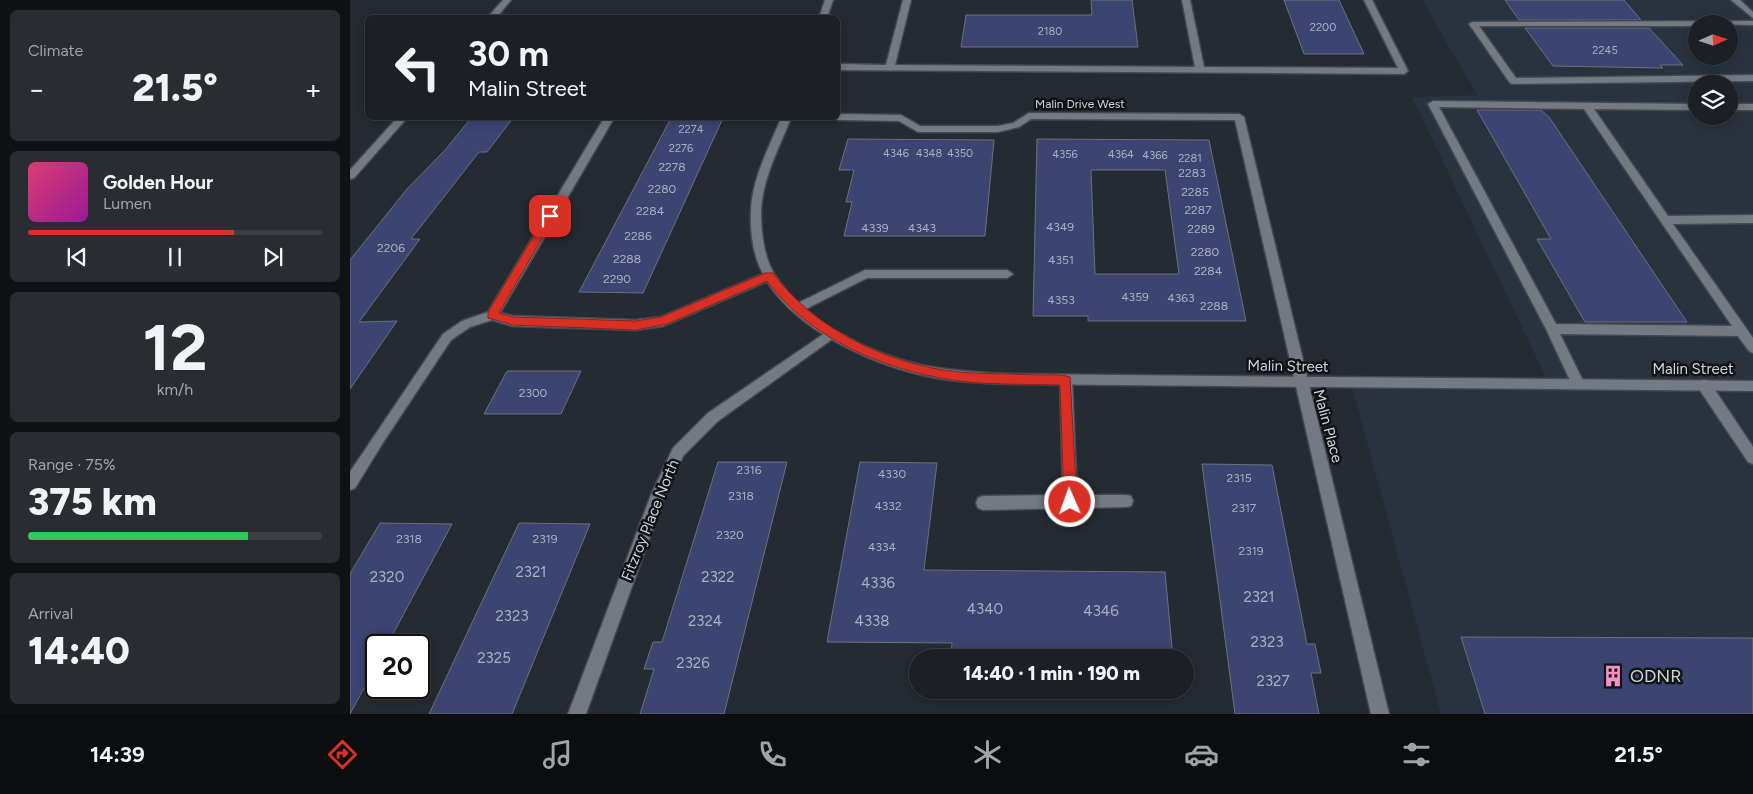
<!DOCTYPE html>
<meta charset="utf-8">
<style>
:root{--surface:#1c2026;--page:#292d32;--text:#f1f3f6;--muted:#a0a3a7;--line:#3a3e43;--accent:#d93025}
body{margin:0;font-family:Figtree,sans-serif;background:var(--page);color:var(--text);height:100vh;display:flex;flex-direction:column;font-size:19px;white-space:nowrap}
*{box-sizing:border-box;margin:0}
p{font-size:16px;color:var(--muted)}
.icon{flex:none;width:28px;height:28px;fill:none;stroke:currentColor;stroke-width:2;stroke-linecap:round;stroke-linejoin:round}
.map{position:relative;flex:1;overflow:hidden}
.drawer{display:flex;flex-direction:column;gap:10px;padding:10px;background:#0f1215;width:350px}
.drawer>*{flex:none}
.banner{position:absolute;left:15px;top:15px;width:475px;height:105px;border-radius:8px;box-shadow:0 2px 12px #0003,0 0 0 1px var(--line);background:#1c2026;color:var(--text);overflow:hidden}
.needle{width:32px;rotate:87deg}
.fabs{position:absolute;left:1338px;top:15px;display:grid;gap:10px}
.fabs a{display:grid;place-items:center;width:50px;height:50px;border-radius:50%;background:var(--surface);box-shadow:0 2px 12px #0003,0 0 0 1px var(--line);font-size:25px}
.speed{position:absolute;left:15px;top:634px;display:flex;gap:10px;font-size:25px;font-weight:700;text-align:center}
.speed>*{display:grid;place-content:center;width:65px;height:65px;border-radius:50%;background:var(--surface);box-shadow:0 2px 12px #0003,0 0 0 1px var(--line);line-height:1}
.speed .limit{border:2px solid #111;border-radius:8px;background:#fff;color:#111}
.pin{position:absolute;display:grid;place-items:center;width:42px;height:42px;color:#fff;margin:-21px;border-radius:10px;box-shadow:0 2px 8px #0006}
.me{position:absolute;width:55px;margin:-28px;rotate:358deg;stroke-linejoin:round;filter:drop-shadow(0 0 4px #0008)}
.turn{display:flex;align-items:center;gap:18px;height:105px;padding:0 20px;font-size:22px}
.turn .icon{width:65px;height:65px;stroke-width:2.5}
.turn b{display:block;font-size:35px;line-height:42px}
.big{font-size:38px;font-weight:800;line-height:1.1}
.drawer .card{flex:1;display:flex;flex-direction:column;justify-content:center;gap:8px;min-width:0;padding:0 18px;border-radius:8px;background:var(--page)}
.drawer .dial{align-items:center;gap:0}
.dial b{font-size:65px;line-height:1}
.song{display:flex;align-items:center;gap:15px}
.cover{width:60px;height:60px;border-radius:8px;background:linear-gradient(135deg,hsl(340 70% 55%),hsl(300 70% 35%))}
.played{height:5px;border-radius:2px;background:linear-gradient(90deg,var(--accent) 70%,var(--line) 70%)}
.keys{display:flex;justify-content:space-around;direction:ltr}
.heat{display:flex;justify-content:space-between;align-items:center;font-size:28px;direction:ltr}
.charge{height:8px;border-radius:4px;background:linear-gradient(90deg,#34c759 75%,var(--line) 0)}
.trip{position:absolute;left:559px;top:649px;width:285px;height:50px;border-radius:25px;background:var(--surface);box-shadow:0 2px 12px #0003,0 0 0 1px var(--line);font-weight:800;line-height:50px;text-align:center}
.dock{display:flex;height:80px;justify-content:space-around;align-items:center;background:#0b0d0f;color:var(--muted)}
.dock .icon{width:35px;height:35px}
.dock .on{color:var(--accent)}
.dock b{font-size:22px;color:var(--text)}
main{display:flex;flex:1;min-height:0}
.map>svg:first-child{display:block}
</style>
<main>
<section class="drawer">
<div class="card"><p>Climate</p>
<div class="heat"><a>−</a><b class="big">21.5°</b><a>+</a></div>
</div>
<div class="card">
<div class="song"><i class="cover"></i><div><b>Golden Hour</b><p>Lumen</p></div></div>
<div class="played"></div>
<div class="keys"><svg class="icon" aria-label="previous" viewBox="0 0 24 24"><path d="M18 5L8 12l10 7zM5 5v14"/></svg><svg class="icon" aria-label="pause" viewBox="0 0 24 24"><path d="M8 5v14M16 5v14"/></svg><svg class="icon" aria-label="next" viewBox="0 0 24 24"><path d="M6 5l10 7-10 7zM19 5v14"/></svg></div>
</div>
<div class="card dial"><b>12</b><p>km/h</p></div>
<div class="card"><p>Range · 75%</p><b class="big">375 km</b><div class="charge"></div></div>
<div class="card"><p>Arrival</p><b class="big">14:40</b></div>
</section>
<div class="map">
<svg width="1403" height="714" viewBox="0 0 1403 714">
<rect width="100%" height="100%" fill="#252b32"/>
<path fill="#29323f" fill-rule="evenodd" d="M1072,0H1403V714H1091L1002,387L1201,388L1062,97L1127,95ZM1346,24H1379V56H1346ZM1346,84H1379V116H1346Z"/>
<g fill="#3c4472" stroke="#6d707a" fill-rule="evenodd">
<polygon points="741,0 782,0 788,47 611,47 616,15 742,15"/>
<polygon points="934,0 989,0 1014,54 954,54"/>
<polygon points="1155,0 1274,0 1291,20 1169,20"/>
<polygon points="1175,28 1299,28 1333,65 1310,65 1313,68 1203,66"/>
<polygon points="1127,110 1191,110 1199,117 1337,322 1235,322 1187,239 1201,239"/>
<polygon points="121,118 163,118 137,152 129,152 61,239 70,239 9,322 47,321 0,389 0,260 57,189 96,149"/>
<polygon points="321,118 373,118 293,293 229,292"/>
<polygon points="498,139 644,140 635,236 494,236 502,202 496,202 504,170 489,170"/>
<path d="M687,139L859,140L896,321H738V316H683ZM741,170H815L829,274H745Z"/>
<polygon points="157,371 231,371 211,414 134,414"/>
<polygon points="368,462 437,462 374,714 290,714 304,669 294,669 303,642 312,642"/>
<polygon points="510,462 587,463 574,570 815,572 823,658 601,657 602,643 477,642"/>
<polygon points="852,464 922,465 957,644 965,644 971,673 961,673 969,714 885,714"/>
<polygon points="30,523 102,524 37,645 26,645 26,666 0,714 0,574"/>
<polygon points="169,523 240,524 162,714 79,714"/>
<polygon points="1111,637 1403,638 1403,714 1135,714"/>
</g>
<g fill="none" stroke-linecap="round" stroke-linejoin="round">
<g stroke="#44494f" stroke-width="3">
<g id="lane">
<polygon points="553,0 561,0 545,65 845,67 832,0 840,0 854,67 1048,68 1014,0 1022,0 1058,71 1054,74 488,70 488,64 536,65"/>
<polygon points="1403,21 1403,25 1346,24 1346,26 1129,26 1166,78 1403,75 1403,81 1163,84 1160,83 1119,24 1123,22"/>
<path d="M1083,101L1346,104V110L1244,109L1318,216L1403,215V223L1323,224L1403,338V353L1399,351L1388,336L1210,334L1235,385L1234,389H1224L1196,329L1078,104ZM1089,107L1234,109L1382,326L1206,324Z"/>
<rect x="1379" y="104" width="24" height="6"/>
<polygon points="679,113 889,114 894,117 1039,714 1021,714 885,120 681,119 669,127 648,132 568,132 549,121 488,120 484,118 488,118 488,114 551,115 570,126 648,126 663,123"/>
<polygon points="254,118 264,118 150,313 163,316 286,320 311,317 415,273 423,273 425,276 423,279 313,326 286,330 163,326 142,320 120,327 101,340 34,441 5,488 0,490 0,472 93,334 112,321 138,312"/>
<polygon points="515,270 657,270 663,274 657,278 517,278 452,311 448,312 442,308 444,305"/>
<polygon points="481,329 487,334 485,337 368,421 333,456 315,495 236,714 218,714 301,495 323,448 358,413"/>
<polygon points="716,375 721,376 722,380 727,495 776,495 781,496 783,501 781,506 776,507 633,510 628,508 626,503 628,498 633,496 713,495 710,380 711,376"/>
<polygon points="1354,380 1359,381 1403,447 1403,464 1398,462 1349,389 1348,385 1349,381"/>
</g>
</g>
<g stroke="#44494f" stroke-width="3">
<g id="street">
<polygon points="153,0 161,0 146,18 137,18"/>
<polygon points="475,0 483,0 477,18 469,18"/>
<polygon points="1381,0 1390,0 1403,12 1403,18"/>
<polygon points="47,118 57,118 4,178 0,179 0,170"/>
<path d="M431,118H441C429,148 412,179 411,212C411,232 414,258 425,275C455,322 518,353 571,365C601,371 632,373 662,374L1403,381V391L662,384C632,383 601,382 572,375C516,362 436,325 411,270C403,253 400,231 401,211C402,178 419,148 431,118Z"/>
</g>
</g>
<use href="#lane" fill="#737a83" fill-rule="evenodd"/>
<use href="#street" fill="#737a83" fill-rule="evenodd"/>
</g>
<path fill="#d93025" stroke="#8d1f18" d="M200,213L205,216L149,313L163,317L286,321L311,317L415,273H423C467,333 548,369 621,373C644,374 667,374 690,375C699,375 711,374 720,377L727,502L725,506H716L714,502L710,385C680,384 649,385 619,382C546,375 461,342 417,281L317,324L286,330L163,325L138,318V312L197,214Z"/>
<defs>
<g id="building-bare" transform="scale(1.725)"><path d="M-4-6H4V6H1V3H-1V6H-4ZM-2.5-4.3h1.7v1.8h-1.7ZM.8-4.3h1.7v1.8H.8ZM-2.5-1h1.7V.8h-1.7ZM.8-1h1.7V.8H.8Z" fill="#fa8fc6" stroke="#101316" stroke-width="2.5" paint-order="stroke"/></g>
</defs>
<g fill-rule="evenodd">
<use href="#building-bare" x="1263" y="676"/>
</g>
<g text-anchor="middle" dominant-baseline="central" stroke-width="5" stroke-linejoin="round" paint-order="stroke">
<g font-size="11" fill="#abb0bf">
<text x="973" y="27">2200</text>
<text x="700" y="31">2180</text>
<text x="1255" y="50">2245</text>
<text x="341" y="129">2274</text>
<text x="331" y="148">2276</text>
<text x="546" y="153">4346</text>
<text x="579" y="153">4348</text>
<text x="610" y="153">4350</text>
<text x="715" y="154">4356</text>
<text x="771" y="154">4364</text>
<text x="805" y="155">4366</text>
<text x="840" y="158">2281</text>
</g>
<g font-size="12" fill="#d0d4d9" stroke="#101316">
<text x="730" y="104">Malin Drive West</text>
</g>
<g font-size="12" fill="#abb0bf">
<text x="322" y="167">2278</text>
<text x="842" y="173">2283</text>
<text x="312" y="189">2280</text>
<text x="845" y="192">2285</text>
<text x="848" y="210">2287</text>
<text x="300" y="211">2284</text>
<text x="710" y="227">4349</text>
<text x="525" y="228">4339</text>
<text x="572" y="228">4343</text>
<text x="851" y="229">2289</text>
<text x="288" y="236">2286</text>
<text x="41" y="248">2206</text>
<text x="855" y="252">2280</text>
<text x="277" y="259">2288</text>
<text x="711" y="260">4351</text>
<text x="858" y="271">2284</text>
<text x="267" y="279">2290</text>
<text x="785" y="297">4359</text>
<text x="831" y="298">4363</text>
<text x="711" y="300">4353</text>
<text x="864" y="306">2288</text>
<text x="183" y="393">2300</text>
<text x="399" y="470">2316</text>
<text x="542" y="474">4330</text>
<text x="889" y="478">2315</text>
<text x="391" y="496">2318</text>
<text x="538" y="506">4332</text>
<text x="894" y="508">2317</text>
<text x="380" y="535">2320</text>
<text x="59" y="539">2318</text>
<text x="195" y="539">2319</text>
<text x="532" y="547">4334</text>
<text x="901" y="551">2319</text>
</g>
<g font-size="15" fill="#d0d4d9" stroke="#101316">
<text transform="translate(938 366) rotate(1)">Malin Street</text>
<text x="1343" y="369">Malin Street</text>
<text transform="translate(978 426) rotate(75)">Malin Place</text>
<text transform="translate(300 520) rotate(-68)">Fitzroy Place North</text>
</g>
<g font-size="15" fill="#abb0bf">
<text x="181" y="572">2321</text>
<text x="37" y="577">2320</text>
<text x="368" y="577">2322</text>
<text x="528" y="583">4336</text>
<text x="909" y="597">2321</text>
<text x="635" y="609">4340</text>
<text x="751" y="611">4346</text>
<text x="162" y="616">2323</text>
<text x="355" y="621">2324</text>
<text x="522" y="621">4338</text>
<text x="917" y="642">2323</text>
<text x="144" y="658">2325</text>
<text x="343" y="663">2326</text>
<text x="923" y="681">2327</text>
</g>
<g font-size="18" fill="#d0d4d9" stroke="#101316" text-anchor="start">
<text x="1280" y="676">ODNR</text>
</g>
</g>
</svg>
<div class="fabs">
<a><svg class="needle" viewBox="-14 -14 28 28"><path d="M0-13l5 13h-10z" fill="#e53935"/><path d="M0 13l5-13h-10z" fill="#a0a3a7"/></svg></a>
<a><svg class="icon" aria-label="layers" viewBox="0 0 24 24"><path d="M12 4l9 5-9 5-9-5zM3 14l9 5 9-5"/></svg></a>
</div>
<div class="speed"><div class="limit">20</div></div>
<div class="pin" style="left:200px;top:216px;background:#d93025"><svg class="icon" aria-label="arrive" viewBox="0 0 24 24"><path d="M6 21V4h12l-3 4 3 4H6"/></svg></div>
<svg class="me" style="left:720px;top:502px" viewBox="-20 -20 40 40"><circle r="17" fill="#d93025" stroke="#fff" stroke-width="3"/><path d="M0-11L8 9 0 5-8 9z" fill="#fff"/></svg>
<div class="trip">14:40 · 1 min · 190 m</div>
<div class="banner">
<div class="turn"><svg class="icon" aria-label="left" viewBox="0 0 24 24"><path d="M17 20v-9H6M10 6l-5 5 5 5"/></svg><div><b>30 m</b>Malin Street</div></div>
</div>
</div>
</main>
<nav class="dock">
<b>14:39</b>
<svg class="icon on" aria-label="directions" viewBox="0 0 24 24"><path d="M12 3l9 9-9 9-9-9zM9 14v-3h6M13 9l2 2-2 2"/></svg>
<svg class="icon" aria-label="music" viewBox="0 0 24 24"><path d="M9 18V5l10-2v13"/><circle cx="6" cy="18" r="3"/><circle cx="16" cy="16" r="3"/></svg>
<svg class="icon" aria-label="phone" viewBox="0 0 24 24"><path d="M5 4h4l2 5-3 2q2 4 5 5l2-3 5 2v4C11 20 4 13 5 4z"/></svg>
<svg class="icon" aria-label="climate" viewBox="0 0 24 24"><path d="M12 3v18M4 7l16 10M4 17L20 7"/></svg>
<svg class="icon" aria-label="car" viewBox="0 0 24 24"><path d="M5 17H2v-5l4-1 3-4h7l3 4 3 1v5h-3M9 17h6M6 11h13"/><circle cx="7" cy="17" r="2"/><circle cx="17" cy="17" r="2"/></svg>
<svg class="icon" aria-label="filters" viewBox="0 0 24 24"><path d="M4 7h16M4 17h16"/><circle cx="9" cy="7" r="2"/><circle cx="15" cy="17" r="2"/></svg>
<b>21.5°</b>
</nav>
